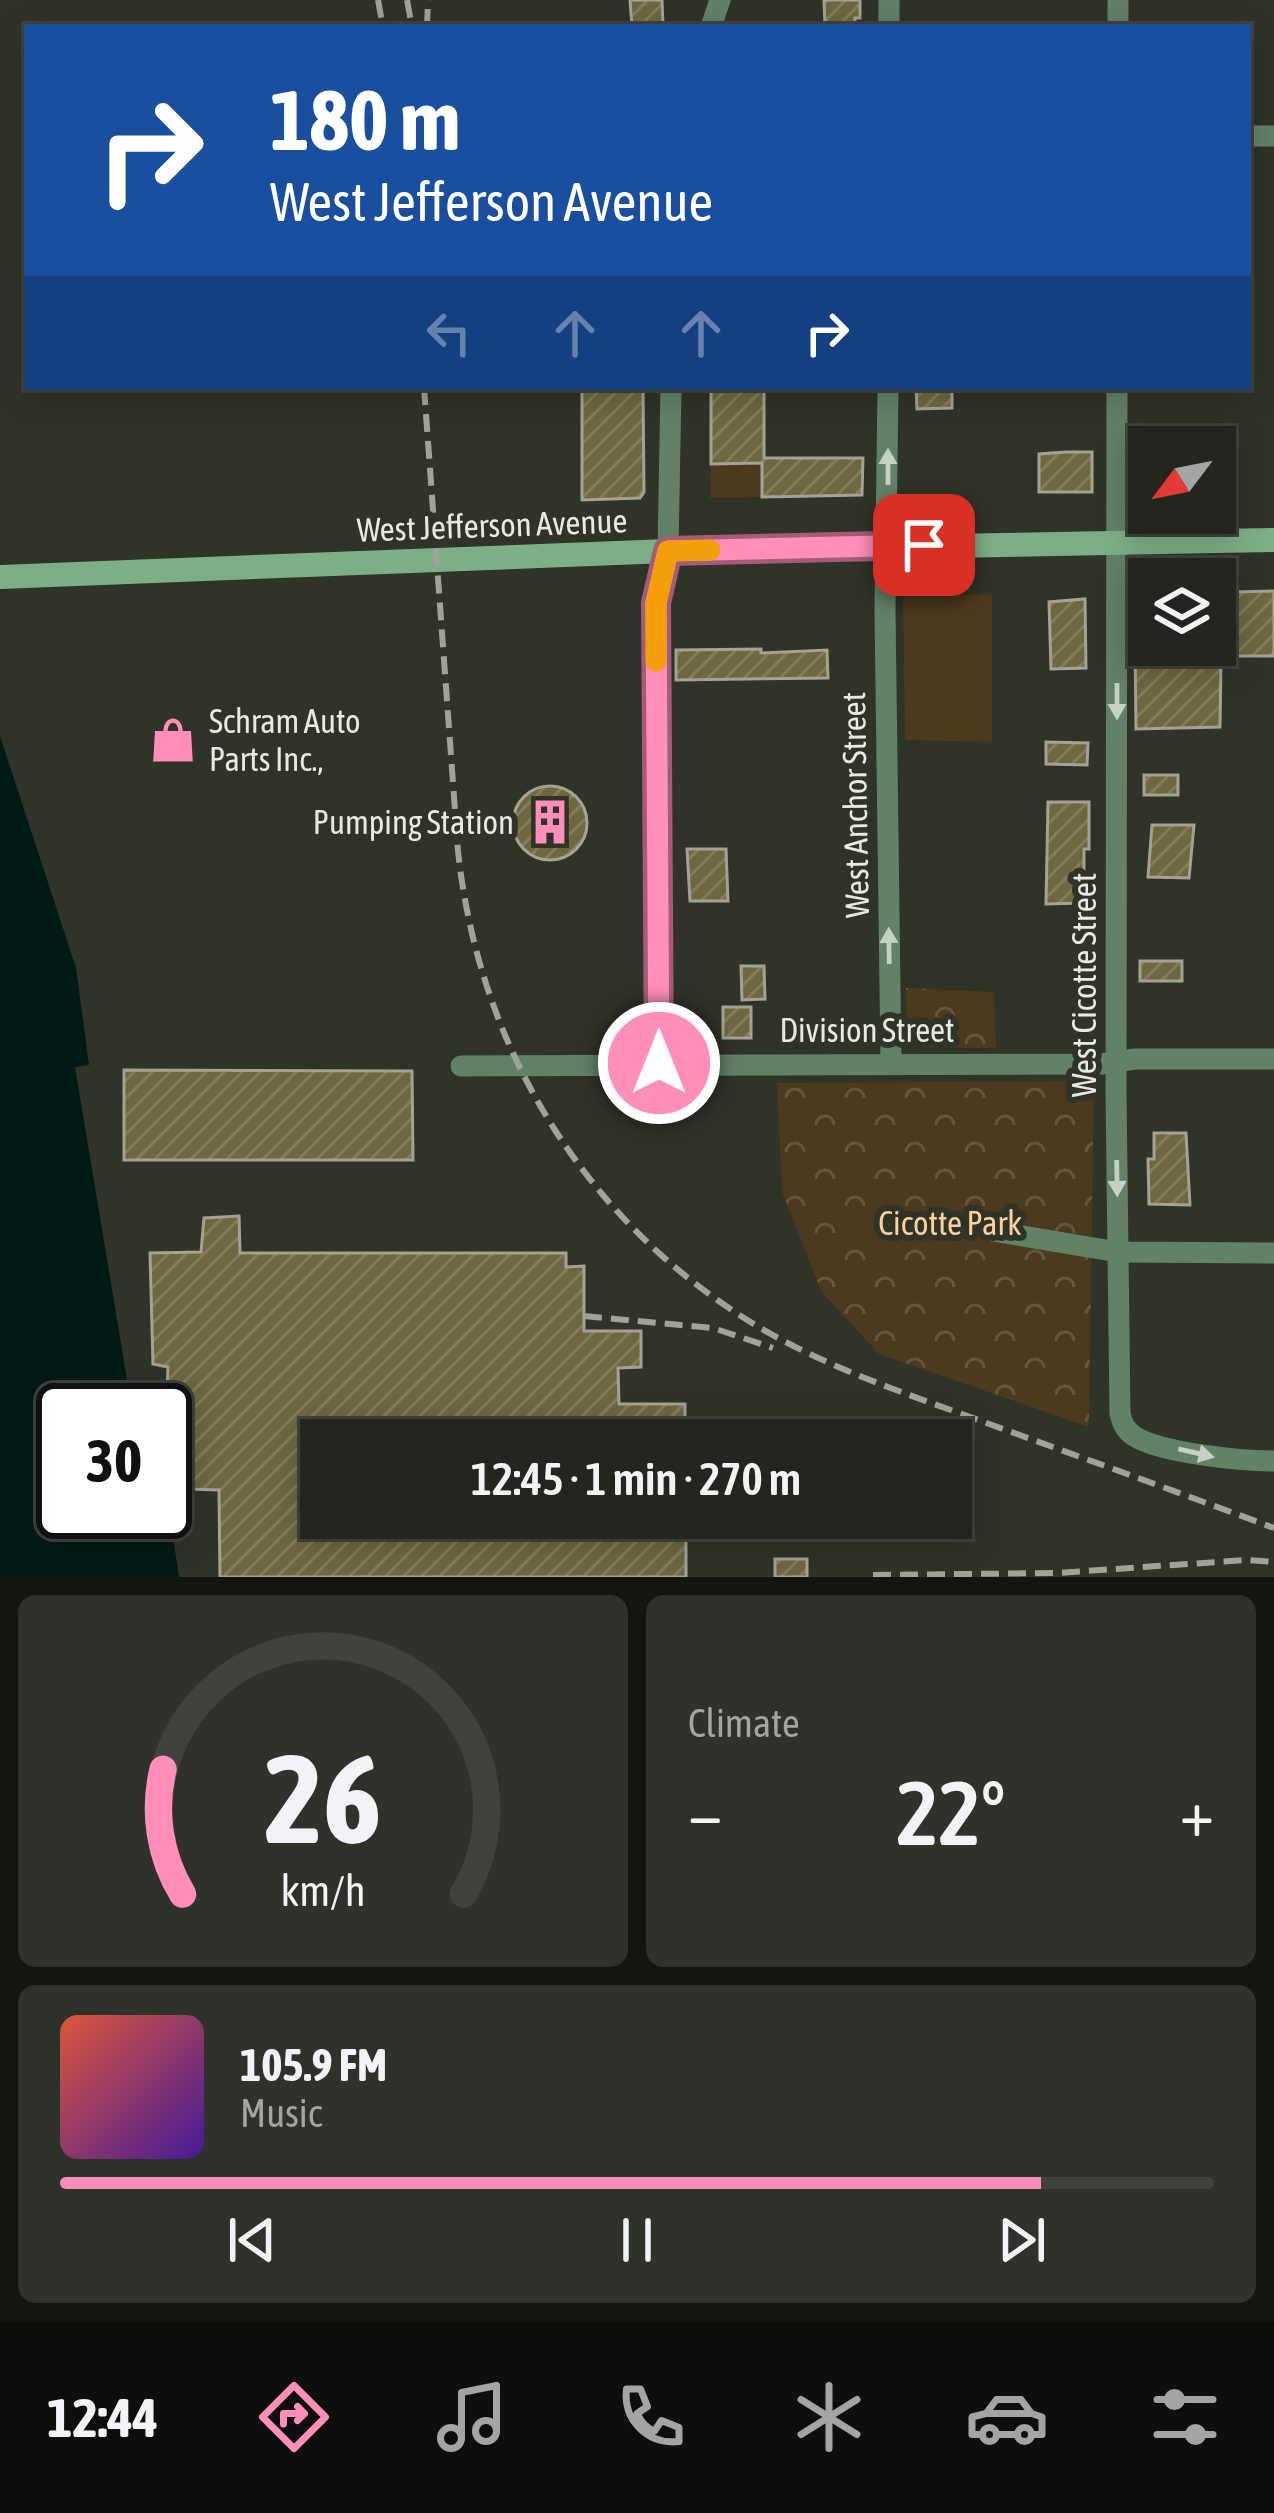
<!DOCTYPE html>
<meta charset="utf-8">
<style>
:root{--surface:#23261e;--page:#2f322b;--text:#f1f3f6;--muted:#a3a5a4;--line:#40433c;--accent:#ff8eba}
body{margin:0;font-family:"Asap Condensed",sans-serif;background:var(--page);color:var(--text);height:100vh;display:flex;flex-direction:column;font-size:45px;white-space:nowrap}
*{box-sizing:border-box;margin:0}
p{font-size:39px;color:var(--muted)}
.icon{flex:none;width:66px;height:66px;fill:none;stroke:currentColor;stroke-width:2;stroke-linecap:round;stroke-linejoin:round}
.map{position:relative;height:1577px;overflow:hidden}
.drawer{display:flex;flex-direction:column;gap:18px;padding:18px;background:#131510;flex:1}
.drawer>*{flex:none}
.guide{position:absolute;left:24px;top:24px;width:1227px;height:366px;border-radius:0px;box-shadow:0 6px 30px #0003,0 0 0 3px var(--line);background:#1a4fa0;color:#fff;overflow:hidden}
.needle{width:78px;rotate:238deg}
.controls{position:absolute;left:1128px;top:426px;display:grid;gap:24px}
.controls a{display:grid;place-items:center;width:108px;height:108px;border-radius:0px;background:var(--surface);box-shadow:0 6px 30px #0003,0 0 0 3px var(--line);font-size:60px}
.speed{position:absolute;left:36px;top:1383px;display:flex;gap:24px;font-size:60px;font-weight:700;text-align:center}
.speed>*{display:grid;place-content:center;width:156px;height:156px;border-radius:50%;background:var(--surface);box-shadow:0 6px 30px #0003,0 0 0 3px var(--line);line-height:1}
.speed .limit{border:6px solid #111;border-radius:18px;background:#fff;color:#111}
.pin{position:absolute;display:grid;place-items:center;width:102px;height:102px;color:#fff;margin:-51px;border-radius:24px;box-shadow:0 6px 18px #0006}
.me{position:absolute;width:132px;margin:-66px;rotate:0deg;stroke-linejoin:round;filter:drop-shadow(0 0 9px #0008)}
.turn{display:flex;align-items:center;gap:42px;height:252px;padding:0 48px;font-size:54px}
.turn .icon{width:156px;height:156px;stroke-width:2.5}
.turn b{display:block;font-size:84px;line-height:102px}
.lanes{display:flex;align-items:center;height:114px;padding:0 48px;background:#0003;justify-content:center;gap:60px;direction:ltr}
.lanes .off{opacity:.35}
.big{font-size:90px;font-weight:600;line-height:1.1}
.drawer .widget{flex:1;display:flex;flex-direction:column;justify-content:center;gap:18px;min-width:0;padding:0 42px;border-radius:18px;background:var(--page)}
.drawer .dial{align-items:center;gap:0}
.dial svg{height:312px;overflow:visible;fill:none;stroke:var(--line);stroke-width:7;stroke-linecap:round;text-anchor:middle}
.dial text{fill:var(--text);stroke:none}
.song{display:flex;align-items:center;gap:36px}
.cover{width:144px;height:144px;border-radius:18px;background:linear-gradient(135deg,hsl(10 70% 55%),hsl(260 70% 35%))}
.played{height:12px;border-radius:6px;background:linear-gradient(90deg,var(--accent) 85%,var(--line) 85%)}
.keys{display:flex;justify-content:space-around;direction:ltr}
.heat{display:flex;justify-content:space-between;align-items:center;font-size:66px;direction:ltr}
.drawer .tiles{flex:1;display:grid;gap:18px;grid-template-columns:1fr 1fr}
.widget:last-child{grid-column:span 2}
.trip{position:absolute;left:300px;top:1419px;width:672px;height:120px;border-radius:0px;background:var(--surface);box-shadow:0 6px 30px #0003,0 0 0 3px var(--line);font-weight:600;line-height:120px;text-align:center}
.tabs{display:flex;height:192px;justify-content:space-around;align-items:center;background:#0e0f0c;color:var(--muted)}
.tabs .icon{width:84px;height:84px}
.tabs .selected{color:var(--accent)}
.tabs b{font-size:54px;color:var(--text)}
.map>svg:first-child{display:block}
</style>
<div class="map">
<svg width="1274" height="1577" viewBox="0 0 1274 1577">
<defs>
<pattern id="park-crowns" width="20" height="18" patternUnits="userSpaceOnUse" patternTransform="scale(3)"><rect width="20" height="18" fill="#4d391e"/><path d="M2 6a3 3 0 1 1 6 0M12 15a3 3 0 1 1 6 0" fill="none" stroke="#67563f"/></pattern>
<pattern id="building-hatch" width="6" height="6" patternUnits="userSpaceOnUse" patternTransform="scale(3)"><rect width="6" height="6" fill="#6e6740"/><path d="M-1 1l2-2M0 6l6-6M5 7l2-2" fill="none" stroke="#837d5b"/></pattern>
</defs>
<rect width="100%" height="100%" fill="#2f3328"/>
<g fill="#4d391e">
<polygon points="762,463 762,497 710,498 711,464"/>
<polygon points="992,594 992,742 905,740 903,596"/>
</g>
<g fill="url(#park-crowns)">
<polygon points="906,988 994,992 996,1048 907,1047"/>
<polygon points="1094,1081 1089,1427 879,1354 821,1291 782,1191 777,1083"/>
</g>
<polygon fill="#021a15" points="0,736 76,968 89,1065 75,1067 131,1404 146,1405 147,1410 63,1410 63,1512 165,1512 165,1484 179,1577 0,1577"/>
<g fill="url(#building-hatch)" stroke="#a4a294" stroke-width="3">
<polygon points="630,0 662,0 663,25 632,27"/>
<polygon points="824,0 860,0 860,18 855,18 855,27 825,27"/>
<polygon points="582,387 643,387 644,492 640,498 582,500"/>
<polygon points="711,387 764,387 764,458 863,458 862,495 762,497 762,463 711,464"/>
<polygon points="916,388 952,388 952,408 917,409"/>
<polygon points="1066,452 1092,452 1092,492 1039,492 1039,454"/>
<polygon points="1274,591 1274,656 1235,656 1235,592"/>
<polygon points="1085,599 1086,668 1051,669 1049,602"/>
<polygon points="1135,645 1178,645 1178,661 1221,660 1220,727 1136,729"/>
<polygon points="761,649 761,653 827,650 828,678 676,680 676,650"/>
<polygon points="1046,742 1088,743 1087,765 1046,764"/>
<rect x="1144" y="775" width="34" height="20"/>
<circle cx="550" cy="823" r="37"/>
<polygon points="1048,802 1089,802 1089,849 1084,849 1084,903 1046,904"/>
<polygon points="1152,825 1194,825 1189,878 1148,877"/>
<polygon points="687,849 726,849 728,901 690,901"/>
<rect x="1140" y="961" width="42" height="20"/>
<polygon points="741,966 764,966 765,999 742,1000"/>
<rect x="723" y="1007" width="28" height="31"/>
<polygon points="124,1070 412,1071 413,1160 124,1160"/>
<polygon points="1154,1133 1186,1133 1190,1205 1149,1204 1148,1159 1154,1159"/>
<polygon points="239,1216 240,1253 566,1253 566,1267 584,1266 584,1331 641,1331 641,1367 618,1368 619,1404 685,1404 685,1440 321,1440 321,1518 686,1518 686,1577 220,1577 219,1490 186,1489 166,1420 168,1367 153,1364 150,1253 201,1252 204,1218"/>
<rect x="775" y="1559" width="32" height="18"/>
</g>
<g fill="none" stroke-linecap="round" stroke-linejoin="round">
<g stroke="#628268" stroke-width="21">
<polyline points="711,27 720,0"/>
<polyline points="889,27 889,0"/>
<polyline points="1118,27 1118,0"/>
<polyline points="1248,136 1274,136"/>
<polyline points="888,387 885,611 891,1063"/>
<path d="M1117,387L1116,1091L1120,1413C1122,1423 1125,1430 1134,1436C1160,1453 1242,1461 1274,1461"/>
<polyline points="659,1063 656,603 668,551 671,387"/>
<polyline points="461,1066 1101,1064 1135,1059 1274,1059"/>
<polyline points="993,1231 1118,1252 1274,1253"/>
</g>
<polyline stroke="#7caf86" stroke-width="24" points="0,577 668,551 1274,540"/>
<g stroke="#a0a39b" stroke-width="6" stroke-dasharray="18 9" stroke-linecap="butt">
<polyline points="378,0 383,27"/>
<polyline points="407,0 412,27"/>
<polyline points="427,27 428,0"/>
<path d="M424,387L458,851C479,1049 586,1223 757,1326C829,1369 913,1396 992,1425C1086,1459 1180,1493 1274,1528"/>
<polyline points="584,1316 713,1328 773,1348"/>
<polyline points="873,1575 1057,1573 1246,1560 1274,1562"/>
</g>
</g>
<defs><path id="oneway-solid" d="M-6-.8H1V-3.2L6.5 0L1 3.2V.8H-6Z" transform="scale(3)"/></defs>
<g fill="#c6d0c4">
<use href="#oneway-solid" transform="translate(888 467) rotate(-90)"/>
<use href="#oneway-solid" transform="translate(1117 701) rotate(90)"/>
<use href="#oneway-solid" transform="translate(889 946) rotate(-91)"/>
<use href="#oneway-solid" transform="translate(1117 1178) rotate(89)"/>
<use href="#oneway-solid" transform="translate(1196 1453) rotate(13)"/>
</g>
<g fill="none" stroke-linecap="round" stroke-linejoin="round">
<g stroke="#a65c79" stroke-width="30">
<polyline id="route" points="659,1063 656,603 668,551 924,545"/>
</g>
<use href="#route" stroke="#ff8eba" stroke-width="21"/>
<polyline stroke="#f59e0b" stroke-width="21" points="656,661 656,603 668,551 710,550"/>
</g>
<defs>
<g id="shop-bare" transform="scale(3.6)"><path d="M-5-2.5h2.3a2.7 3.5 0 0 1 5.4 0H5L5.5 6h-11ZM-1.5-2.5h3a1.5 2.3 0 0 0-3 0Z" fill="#ff8eba" stroke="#2f3328" stroke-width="2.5" paint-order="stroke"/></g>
<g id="building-bare" transform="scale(3.6)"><path d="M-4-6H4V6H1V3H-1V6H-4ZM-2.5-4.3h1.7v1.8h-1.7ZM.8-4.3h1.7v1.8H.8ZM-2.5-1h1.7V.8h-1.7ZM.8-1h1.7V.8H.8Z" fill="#ff8eba" stroke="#2f3328" stroke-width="2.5" paint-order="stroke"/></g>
</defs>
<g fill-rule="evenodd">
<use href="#shop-bare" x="173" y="740"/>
<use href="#building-bare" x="550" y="822"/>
</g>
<g text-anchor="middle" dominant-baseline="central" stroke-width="12" stroke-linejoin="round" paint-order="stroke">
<g font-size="33" fill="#e7eae3" stroke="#2f3328">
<text transform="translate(492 525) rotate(-2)">West Jefferson Avenue</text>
<text transform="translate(855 805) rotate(-91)">West Anchor Street</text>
<text transform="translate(1084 985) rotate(-90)">West Cicotte Street</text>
<text x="867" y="1030">Division Street</text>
</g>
<g font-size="33" fill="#e7eae3" stroke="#2f3328" text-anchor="start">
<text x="209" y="721">Schram Auto<tspan x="209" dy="38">Parts Inc.,</tspan></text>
<text x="514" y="822" text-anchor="end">Pumping Station</text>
</g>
<g font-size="33" fill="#fed29a" stroke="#2f3328">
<text x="950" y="1223">Cicotte Park</text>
</g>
</g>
</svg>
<div class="controls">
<a><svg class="needle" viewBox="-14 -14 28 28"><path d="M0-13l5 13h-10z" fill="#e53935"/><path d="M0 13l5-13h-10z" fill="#a3a5a4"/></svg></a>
<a><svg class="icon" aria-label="layers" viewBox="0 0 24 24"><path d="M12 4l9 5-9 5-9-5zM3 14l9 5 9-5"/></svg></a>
</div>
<div class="speed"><div class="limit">30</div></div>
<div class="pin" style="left:924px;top:545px;background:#d93025"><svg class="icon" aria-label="arrive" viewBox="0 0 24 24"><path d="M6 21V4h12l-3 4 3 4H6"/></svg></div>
<svg class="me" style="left:659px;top:1063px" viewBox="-20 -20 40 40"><circle r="17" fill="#ff8eba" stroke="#fff" stroke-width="3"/><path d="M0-11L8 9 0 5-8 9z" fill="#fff"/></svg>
<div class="trip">12:45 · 1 min · 270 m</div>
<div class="guide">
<div class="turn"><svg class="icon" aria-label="right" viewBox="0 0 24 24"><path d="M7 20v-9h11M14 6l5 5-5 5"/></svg><div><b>180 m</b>West Jefferson Avenue</div></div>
<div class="lanes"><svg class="icon off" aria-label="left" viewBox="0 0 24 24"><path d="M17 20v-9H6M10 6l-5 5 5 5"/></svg><svg class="icon off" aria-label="ahead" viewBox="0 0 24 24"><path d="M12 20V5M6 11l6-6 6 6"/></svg><svg class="icon off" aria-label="ahead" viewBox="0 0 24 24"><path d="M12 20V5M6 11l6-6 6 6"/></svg><svg class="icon" aria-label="right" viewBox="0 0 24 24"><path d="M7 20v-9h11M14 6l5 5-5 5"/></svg></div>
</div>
</div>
<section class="drawer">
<div class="tiles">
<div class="widget dial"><svg viewBox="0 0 100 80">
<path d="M14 69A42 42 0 1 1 86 69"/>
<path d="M14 69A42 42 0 0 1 9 37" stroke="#ff8eba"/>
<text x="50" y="56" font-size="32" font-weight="700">26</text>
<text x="50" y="72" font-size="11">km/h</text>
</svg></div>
<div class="widget"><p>Climate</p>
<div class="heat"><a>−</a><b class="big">22°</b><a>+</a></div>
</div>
<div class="widget">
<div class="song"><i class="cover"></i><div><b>105.9 FM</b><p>Music</p></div></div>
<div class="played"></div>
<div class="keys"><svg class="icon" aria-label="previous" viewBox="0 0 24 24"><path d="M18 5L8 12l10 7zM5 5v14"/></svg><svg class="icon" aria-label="pause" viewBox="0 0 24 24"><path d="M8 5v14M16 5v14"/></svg><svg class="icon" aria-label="next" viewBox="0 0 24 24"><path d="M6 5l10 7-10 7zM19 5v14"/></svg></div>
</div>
</div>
</section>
<nav class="tabs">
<b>12:44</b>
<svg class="icon selected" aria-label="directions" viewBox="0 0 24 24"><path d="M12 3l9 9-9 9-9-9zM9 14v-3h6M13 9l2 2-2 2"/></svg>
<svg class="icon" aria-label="music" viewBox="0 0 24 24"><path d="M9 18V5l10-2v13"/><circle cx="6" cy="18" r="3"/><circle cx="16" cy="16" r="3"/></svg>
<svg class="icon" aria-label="phone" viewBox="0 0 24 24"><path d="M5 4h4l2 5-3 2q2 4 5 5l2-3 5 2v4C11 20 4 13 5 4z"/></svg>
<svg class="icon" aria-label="climate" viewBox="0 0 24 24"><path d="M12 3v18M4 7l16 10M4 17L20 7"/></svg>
<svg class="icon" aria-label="car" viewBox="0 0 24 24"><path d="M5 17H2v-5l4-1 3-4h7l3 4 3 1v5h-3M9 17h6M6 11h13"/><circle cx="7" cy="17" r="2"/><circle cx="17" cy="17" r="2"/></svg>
<svg class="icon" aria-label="filters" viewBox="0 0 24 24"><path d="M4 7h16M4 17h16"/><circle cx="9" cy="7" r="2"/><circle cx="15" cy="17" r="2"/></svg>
</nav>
